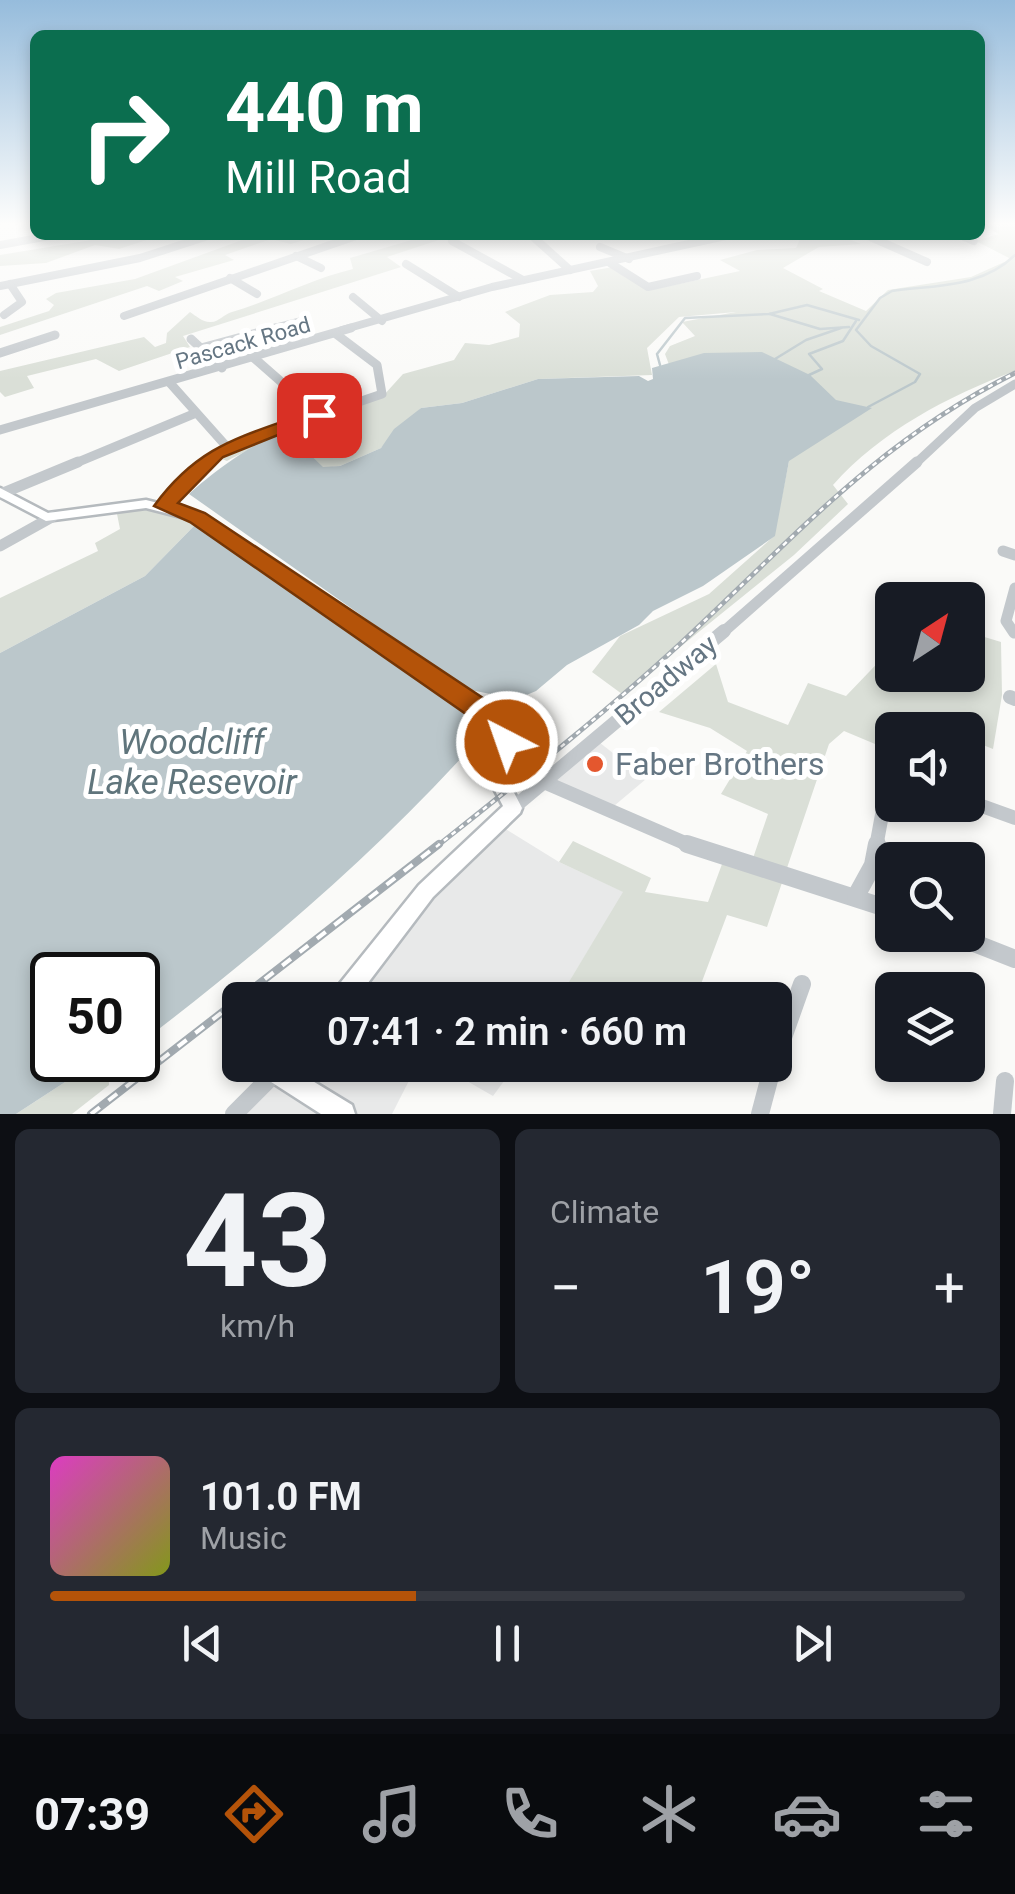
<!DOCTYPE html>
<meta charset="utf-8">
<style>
:root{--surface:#171b24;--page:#242831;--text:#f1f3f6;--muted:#9ea1a6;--line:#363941;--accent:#b45309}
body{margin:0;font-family:Roboto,sans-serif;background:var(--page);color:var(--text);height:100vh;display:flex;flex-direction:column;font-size:38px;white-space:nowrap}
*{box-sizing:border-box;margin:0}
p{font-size:32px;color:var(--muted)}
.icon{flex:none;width:55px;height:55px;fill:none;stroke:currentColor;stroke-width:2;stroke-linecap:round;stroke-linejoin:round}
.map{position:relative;height:1114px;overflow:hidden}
.drawer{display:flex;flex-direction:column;gap:15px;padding:15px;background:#0d0f14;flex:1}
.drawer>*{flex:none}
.hud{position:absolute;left:30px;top:30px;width:955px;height:210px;border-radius:15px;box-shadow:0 5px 15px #0003;background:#0b6e4f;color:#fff;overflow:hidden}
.needle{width:65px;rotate:36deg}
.fabs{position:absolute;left:875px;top:582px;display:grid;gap:20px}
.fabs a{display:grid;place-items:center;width:110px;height:110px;border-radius:15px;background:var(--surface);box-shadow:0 5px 15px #0003;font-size:50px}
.speed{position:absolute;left:30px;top:952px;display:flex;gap:20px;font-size:50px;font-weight:700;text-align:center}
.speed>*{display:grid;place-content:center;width:130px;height:130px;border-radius:50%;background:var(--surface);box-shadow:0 5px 15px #0003;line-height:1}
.speed .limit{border:5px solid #111;border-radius:15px;background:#fff;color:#111}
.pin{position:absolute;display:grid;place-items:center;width:85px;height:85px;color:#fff;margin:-42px;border-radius:20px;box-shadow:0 5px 15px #0006}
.me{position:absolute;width:110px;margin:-55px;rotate:319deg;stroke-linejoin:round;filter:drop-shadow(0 0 8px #0008)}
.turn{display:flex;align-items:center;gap:35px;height:210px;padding:0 30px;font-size:45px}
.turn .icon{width:130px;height:130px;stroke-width:2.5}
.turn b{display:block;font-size:70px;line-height:85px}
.big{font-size:75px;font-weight:600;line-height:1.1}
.drawer .card{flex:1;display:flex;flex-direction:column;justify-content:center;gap:15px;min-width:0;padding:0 35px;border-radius:15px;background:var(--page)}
.drawer .dial{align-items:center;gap:0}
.dial b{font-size:130px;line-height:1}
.song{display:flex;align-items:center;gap:30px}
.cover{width:120px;height:120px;border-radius:15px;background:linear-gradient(135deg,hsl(310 70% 55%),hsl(70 70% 35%))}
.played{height:10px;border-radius:5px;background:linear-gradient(90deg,var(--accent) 40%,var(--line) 40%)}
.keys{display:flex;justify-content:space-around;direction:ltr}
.heat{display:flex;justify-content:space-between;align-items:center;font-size:55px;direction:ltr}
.drawer .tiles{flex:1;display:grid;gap:15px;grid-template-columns:1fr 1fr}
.card:last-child{grid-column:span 2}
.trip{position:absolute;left:222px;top:982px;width:570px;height:100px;border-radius:15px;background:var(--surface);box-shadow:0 5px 15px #0003;font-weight:600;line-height:100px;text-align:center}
.menu{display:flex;height:160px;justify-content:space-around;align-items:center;background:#090b0e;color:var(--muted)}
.menu .icon{width:70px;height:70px}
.menu .selected{color:var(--accent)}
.menu b{font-size:45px;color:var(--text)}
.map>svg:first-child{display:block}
</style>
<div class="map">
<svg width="1015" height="1114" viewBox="0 0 1015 1114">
<rect width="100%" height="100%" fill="#fafaf8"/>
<g fill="#e8e9e9">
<polygon points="595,739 646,779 608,811 544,782"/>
<polygon points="496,823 559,862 624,892 558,1000 341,1000"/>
<polygon points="283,1065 417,1065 392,1114 234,1114"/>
<polygon points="439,1065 516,1065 493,1096"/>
</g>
<g fill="#dadfd7">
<path d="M980,223H1015V371C948,396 881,431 833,485L848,504L794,555L622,694L592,672L620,636L709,594L774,536L789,461L674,378L665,354L670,346L695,336L682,322L736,312L679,317L647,348L652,375L538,379L462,403L421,408L381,448L340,466L323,468C278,436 279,434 227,461L214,456L383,396L403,374L454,360L465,343L489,345L519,337L520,324L505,312L550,295L593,292L598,286L590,271L613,267L650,290L740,271L720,260L757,250L796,248L802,235L843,237L861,244L819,247L783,268L823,289L819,291L866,311L888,290L971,277L1011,259L976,241L999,234Z"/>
<polygon points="122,235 162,235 119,249 95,245 46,263 0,266 0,255"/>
<polygon points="256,235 316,236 291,244 271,239 225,255 234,260 175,277 183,281 159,291 147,286 0,335 0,327 49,311 54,305 46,299 56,293 135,279"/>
<path d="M429,235H454L387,257L401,267L183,336L190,347L119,371L96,359L27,376L34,388L5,397L0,392V371L144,337L155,347L166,343L167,333L190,312C196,316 204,323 211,322C219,322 224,314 232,312C273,300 311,279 353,269L350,258Z"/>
<polygon points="137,510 166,511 195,525 145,576 0,653 0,598 98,551 95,543 120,529 117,514"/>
<polygon points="968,632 1001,642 1002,695 993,749 968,739 968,730 942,730 891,712 887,749 844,731 829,744 767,927 727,915 695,1000 558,1000 623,892 559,862 573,841 651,878 645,892 708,902 725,856 750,867 768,814 721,794 747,751 710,728 659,712 716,664 728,702 788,725 808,683 846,696 892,648 892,675 968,675"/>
<polygon points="99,1060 108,1060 109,1085 72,1114 16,1114"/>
</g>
<path fill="#bbc7cb" d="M762,352L810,375L836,400L872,408L789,461L775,536L703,586L653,611L639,625L567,665L536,691L517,699L470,690L453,703L482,727L474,744C371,858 260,952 138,1045V975H52V1060H99L16,1114H0V653L145,576L195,525L442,695L456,682L189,494C216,470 279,419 318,431L303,448L323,467L340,466L381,448L394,429L421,408L462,403L538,379L639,376L648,381L653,379L652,368L704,353Z"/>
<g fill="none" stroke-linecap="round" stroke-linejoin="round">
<g stroke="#bbc7cb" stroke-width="2.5">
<polyline points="770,314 820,329 849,327"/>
<polyline points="775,359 806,340 841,328"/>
<polyline points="660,365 657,354 685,318 769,314 807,305 859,320"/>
<polyline points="809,375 822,369 809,354 843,341 856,321"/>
<path d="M868,407L915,382L920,374L871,346L856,330L880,298L892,291C935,285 982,288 1015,255"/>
</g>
<g stroke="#b5babe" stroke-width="5">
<g id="major">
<polygon points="0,488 48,513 146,500 203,514 511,725 513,730 509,783 522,808 520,813 433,897 355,1000 330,1000 333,992 419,885 503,806 491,783 496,733 193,520 146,508 46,521 0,497"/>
<polygon points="267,1065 295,1065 293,1069 352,1105 355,1114 321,1114 268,1080 264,1072"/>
</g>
</g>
<g stroke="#c3c8cc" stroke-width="8">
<polyline points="531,235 570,270"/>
<polyline points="866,235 927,262"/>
<polyline points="960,235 974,241"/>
<polyline points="452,241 523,280"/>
<polyline points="0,245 55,235"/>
<polyline points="600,247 629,259"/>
<polyline points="296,256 321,268"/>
<polyline points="610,263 648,287 697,276"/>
<polyline points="406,264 459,297"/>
<polyline points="230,278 257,294"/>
<polyline points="0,286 140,258 211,235"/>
<polyline points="353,297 382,321"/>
<polyline points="4,315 22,302 10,284"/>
<polyline points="124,316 359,235"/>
<polyline points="266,330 301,321"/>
<polyline points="342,330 492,287 730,235"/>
</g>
<g stroke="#c3c8cc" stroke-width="9">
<polyline points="191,339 222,368"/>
<polyline points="201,348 275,328"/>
<polyline points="0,353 55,335"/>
<polyline points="254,358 319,415"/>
<polyline points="170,383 227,447"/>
<polyline points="0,430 351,328"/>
<polyline points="71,465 196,413"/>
<polyline points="202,465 227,447 382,394 377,365 336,334"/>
<polyline points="914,465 975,408 1015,384"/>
</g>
<g stroke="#c3c8cc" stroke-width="11">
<polyline points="3,493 78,462"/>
<polyline points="164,505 205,462"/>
<polyline points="0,546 52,517"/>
<polyline points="1003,551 1015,555"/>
<polyline points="1014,633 1006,621 1015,588"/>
<polyline points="721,634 917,462"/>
</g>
<g stroke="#c3c8cc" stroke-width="14">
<polyline points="1010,697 1015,699"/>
<polyline points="901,730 903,721"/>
<polyline points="544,782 694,847"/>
<polyline points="968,801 1015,818"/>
<polyline points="513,808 724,631"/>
<polyline points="876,847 892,761"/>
</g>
<g stroke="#c3c8cc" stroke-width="18">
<polyline points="687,844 892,910"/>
<polyline points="856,896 873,865 877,844"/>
<polyline points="954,935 1015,959"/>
<polyline points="775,1060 802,984"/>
<polyline points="234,1114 276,1072"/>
<polyline points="760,1114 773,1065"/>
<polyline points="1002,1114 1005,1081"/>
</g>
<use href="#major" fill="#fff" fill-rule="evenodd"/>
<g stroke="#a2aab0" stroke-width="5">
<path id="rail-far1" d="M436,847C519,781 603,715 681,643C793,539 875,443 1015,373"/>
</g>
<g stroke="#a2aab0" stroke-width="8">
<polyline id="rail" points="91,1114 439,844"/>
</g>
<use href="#rail-far1" stroke="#fff" stroke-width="2.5" stroke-dasharray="5" stroke-linecap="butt"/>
<use href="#rail" stroke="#fff" stroke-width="4" stroke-dasharray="11" stroke-linecap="butt"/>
</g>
<linearGradient id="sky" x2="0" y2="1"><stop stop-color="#96bcdc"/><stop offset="0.59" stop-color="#fdfdfc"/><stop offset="1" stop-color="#fdfdfc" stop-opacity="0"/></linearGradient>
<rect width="1015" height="379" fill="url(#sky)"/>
<path fill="#b45309" stroke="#753606" stroke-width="2.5" d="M312,411L328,415L223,457L178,503L205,513L492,704L514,723L521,742L517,750H497L491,735L473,719L190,522L154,506C200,443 243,437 312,411Z"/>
<circle fill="#e4572e" stroke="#fff" stroke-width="4" cx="595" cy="764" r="10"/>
<g text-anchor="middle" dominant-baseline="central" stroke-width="10" stroke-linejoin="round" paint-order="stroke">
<g font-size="22" fill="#657683" stroke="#fff">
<text transform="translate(243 343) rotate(-16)">Pascack Road</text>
</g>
<g font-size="28" fill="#657683" stroke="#fff">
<text transform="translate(666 680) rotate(-40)">Broadway</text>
</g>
<g font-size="32" fill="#657683" stroke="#fff" text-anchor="start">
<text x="615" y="764">Faber Brothers</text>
</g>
<g font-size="35" font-style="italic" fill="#60757c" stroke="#fff">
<text x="192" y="742">Woodcliff<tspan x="192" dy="40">Lake Resevoir</tspan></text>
</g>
</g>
</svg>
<div class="fabs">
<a><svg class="needle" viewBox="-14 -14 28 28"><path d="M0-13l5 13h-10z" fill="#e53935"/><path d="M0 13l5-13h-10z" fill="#9ea1a6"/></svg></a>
<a><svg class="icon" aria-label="sound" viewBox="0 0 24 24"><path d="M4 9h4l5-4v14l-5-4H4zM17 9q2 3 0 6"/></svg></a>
<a><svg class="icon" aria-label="search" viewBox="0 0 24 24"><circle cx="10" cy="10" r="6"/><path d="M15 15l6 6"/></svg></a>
<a><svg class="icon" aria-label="layers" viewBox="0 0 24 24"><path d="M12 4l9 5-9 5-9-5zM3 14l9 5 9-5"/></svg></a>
</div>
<div class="speed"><div class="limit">50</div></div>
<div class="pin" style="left:319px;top:415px;background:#d93025"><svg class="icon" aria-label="arrive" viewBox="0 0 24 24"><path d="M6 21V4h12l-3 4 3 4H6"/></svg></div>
<svg class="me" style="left:507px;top:742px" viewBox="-20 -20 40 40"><circle r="17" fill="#b45309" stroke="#fff" stroke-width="3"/><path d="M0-11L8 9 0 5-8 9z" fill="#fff"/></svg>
<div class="trip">07:41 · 2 min · 660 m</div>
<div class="hud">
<div class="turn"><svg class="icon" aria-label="right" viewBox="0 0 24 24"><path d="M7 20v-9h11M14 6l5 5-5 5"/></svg><div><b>440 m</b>Mill Road</div></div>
</div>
</div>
<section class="drawer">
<div class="tiles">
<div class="card dial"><b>43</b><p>km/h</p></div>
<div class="card"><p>Climate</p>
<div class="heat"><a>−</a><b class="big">19°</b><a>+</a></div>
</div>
<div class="card">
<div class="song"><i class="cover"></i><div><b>101.0 FM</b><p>Music</p></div></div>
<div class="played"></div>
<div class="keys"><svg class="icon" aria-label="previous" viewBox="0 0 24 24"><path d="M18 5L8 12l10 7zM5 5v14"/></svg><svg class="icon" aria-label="pause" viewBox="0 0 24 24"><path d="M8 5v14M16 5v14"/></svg><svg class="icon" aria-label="next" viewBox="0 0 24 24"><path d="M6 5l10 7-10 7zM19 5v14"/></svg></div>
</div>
</div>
</section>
<nav class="menu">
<b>07:39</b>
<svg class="icon selected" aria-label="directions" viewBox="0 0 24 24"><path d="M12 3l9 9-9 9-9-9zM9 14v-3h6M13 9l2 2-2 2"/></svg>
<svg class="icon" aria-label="music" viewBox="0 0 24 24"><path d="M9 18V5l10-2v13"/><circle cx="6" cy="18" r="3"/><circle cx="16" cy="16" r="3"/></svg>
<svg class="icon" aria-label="phone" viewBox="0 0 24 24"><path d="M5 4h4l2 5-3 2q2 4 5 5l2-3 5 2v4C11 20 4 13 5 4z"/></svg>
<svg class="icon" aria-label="climate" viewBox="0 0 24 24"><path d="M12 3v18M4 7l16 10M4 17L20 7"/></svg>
<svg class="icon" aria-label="car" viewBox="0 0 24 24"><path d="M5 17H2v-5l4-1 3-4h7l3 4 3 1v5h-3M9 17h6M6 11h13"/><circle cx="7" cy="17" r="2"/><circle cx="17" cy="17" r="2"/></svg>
<svg class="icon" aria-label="filters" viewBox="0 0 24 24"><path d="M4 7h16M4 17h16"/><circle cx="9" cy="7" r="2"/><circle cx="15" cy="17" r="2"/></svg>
</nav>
